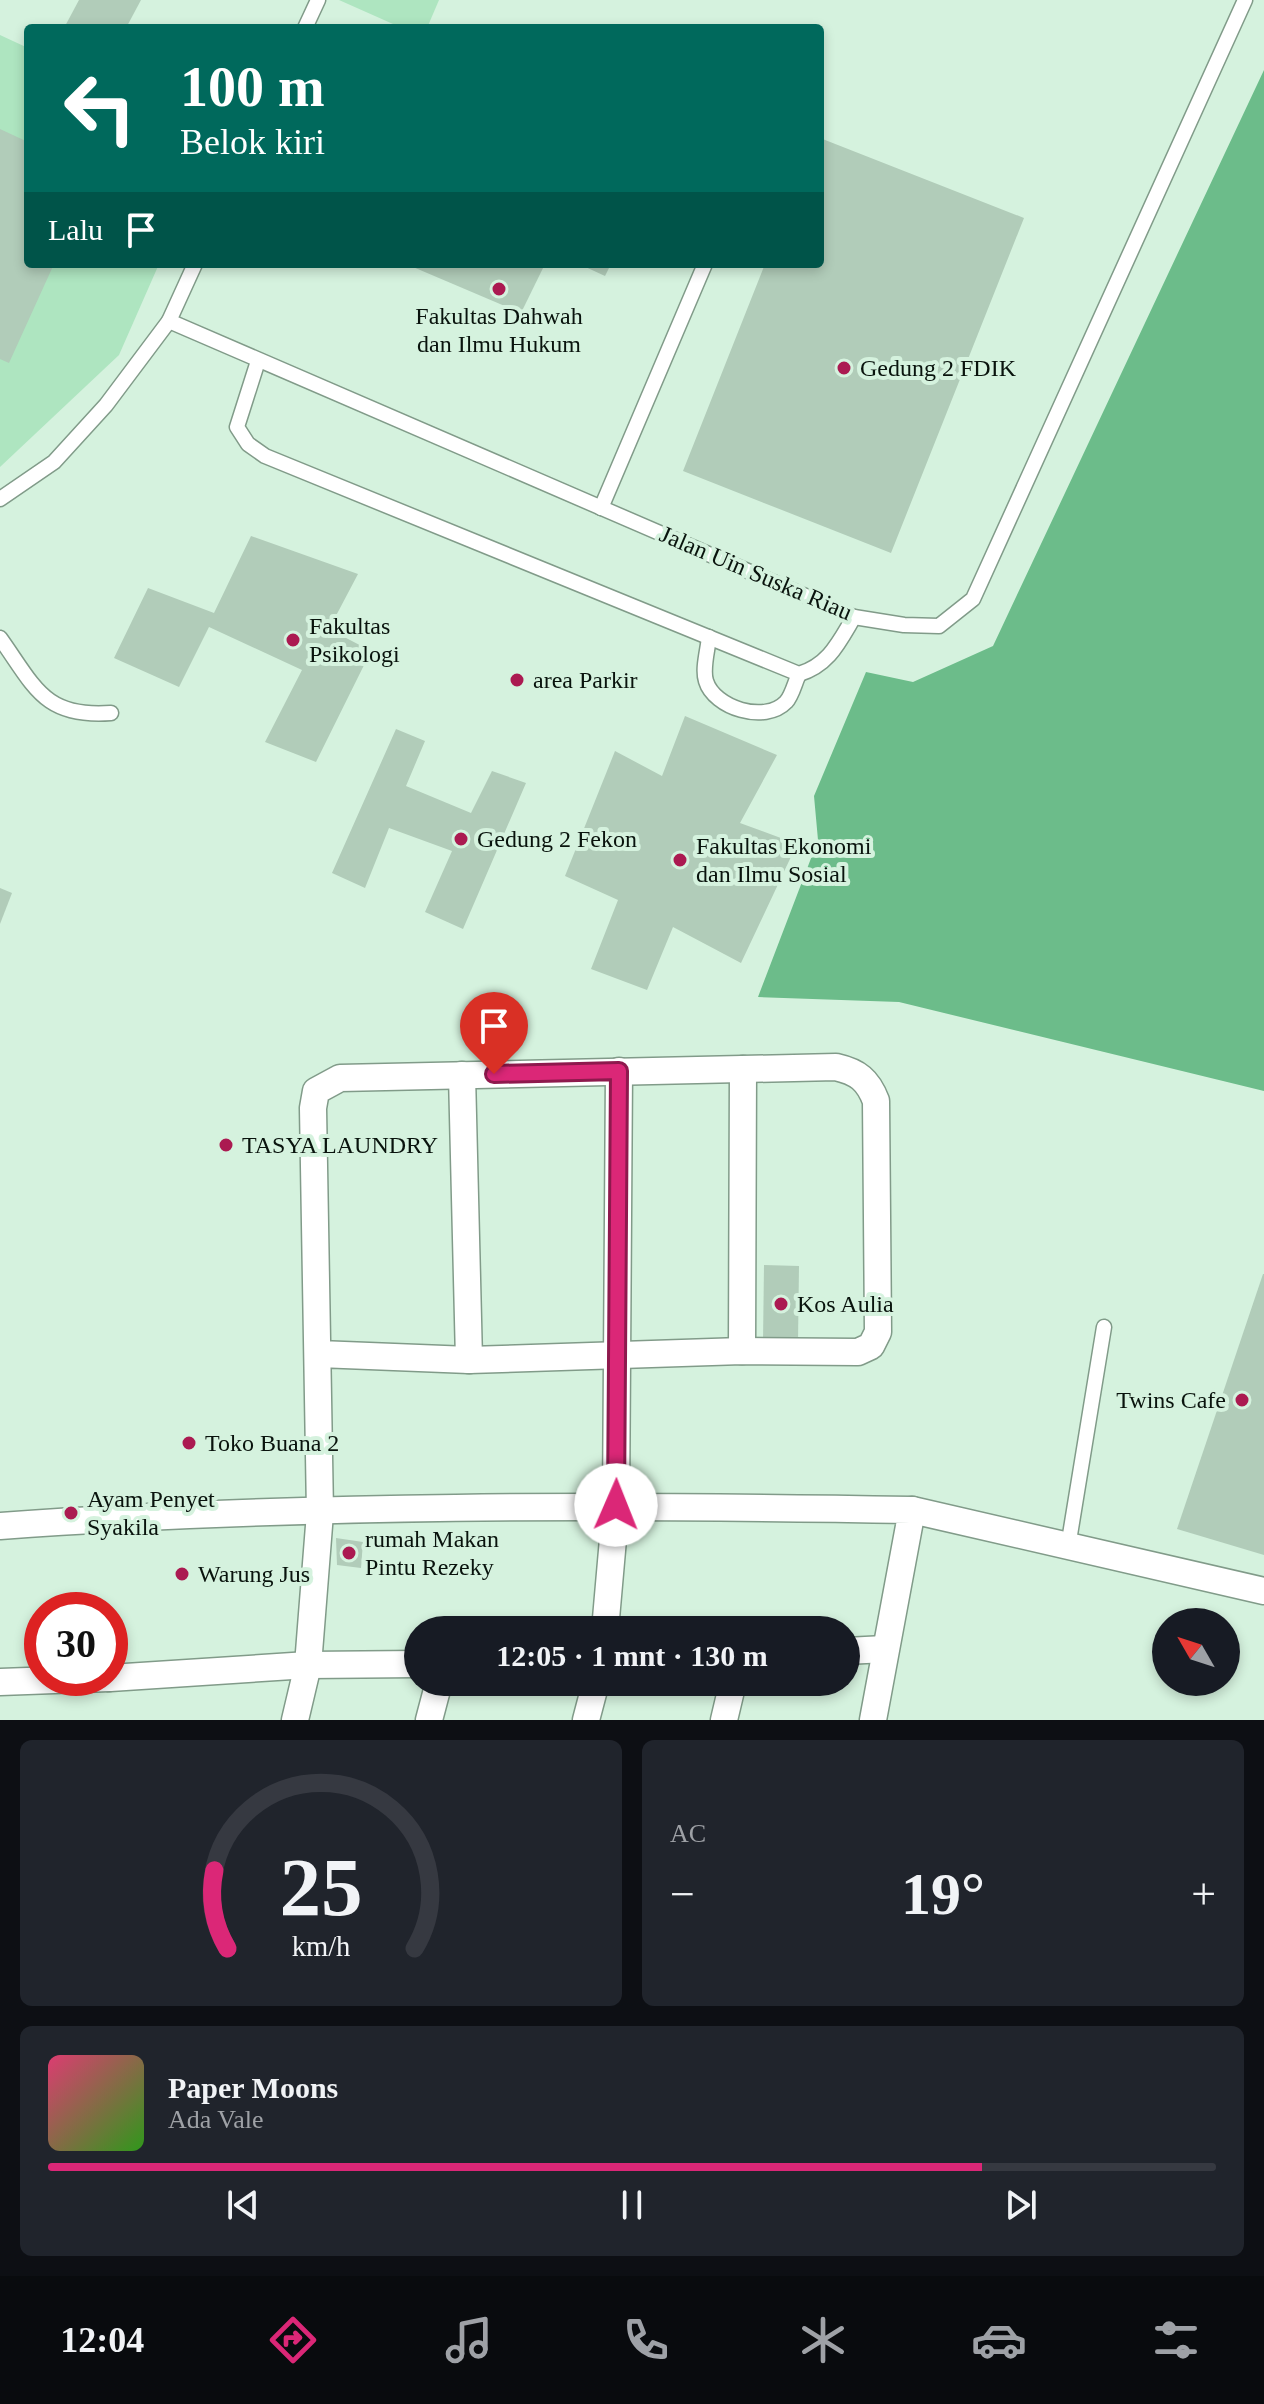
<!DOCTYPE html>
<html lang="id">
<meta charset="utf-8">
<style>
:root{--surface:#171b24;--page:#20242c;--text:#f1f3f6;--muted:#9ea1a6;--line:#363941;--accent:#db2777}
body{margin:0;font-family:"Times New Roman",serif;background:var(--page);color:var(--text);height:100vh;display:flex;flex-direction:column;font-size:30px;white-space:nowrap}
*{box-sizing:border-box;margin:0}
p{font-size:26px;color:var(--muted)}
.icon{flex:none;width:44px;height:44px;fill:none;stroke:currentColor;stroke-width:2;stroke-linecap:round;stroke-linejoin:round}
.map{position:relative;height:1720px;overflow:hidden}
.details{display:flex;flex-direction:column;gap:20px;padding:20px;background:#0d0f14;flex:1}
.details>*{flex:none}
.banner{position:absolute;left:24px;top:24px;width:800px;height:244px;border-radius:8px;box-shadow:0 4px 12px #0003;background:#00695c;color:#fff;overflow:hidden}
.needle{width:52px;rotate:309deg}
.controls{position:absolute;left:1152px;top:1608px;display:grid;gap:16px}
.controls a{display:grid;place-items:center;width:88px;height:88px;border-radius:50%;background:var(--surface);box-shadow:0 4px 12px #0003;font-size:40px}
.speed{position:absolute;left:24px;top:1592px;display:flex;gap:16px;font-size:40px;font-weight:700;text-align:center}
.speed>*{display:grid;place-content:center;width:104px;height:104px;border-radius:50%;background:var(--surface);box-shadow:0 4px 12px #0003;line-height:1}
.speed .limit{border:12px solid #d22;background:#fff;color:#111}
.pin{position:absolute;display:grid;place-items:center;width:68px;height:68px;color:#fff;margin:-82px -34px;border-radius:50% 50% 50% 0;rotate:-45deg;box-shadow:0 0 8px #0007}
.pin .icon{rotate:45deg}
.me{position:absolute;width:88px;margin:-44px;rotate:1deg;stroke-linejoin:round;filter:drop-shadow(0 0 6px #0008)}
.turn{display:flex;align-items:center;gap:28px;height:168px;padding:0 24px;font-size:36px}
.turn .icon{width:104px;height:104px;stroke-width:2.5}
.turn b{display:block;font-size:56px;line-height:68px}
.then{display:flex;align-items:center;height:76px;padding:0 24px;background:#0003;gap:16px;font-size:30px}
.big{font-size:60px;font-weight:700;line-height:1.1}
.details .widget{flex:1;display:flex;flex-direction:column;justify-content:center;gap:12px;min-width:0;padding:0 28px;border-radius:12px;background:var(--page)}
.details .dial{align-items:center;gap:0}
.dial svg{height:208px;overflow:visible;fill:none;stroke:var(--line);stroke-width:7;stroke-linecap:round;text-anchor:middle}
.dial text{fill:var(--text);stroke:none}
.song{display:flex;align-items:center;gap:24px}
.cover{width:96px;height:96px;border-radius:12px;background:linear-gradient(135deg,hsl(340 70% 55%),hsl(110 70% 35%))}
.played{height:8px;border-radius:4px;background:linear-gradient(90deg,var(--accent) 80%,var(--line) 80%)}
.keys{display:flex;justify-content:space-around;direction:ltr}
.heat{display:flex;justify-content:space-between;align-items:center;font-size:44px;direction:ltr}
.details .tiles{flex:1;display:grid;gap:20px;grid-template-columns:1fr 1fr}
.widget:last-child{grid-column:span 2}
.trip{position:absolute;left:404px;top:1616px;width:456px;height:80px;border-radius:40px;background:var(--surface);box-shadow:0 4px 12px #0003;font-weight:700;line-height:80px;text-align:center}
.tab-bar{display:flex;height:128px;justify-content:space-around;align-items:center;background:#090b0e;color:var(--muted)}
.tab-bar .icon{width:56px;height:56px}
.tab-bar .selected{color:var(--accent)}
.tab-bar b{font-size:36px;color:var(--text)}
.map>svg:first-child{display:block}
</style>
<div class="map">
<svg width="1264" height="1720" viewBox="0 0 1264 1720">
<rect width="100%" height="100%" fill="#d5f2de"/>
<g fill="#aee5c0">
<polygon points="339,0 439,0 427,28 402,28"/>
<polygon points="0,35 28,48 28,264 159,264 119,355 0,467"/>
</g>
<polygon fill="#6cbc8a" points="1264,70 1264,1091 899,1002 758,997 818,840 814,796 866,672 913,682 993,646"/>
<g fill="#b1ccb9">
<polygon points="79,0 141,0 126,28 64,28"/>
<polygon points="0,129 28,142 28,264 54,264 9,363 0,359"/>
<polygon points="820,138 1024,218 891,553 683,471 765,264 820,264"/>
<polygon points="406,264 545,264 521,313"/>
<polygon points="579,264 611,264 605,276"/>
<polygon points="251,536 358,574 329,629 371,651 316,762 265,742 302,670 209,627 179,687 114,658 148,588 214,613"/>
<polygon points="685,716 777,755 740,823 797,844 741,963 673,927 647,990 591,969 618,900 565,876 615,751 662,776"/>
<polygon points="396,729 425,741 406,786 471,813 492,771 526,783 463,929 425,912 452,851 389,828 365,888 332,873"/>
<polygon points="0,888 12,893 0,924"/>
<polygon points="764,1265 799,1266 798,1342 763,1342"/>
<polygon points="1263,1274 1264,1274 1264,1555 1177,1529"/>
<polygon points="336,1538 363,1542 361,1568 337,1565"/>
</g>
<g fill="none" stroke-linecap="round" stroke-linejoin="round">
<g stroke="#819b89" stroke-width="17">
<g id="service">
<polyline points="305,28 318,0"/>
<polyline points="195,264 169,321 854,617 904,625 939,626 973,599 1245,0"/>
<path d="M258,361L237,427L248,444L265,456L799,674C829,665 839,642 854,617"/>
<polyline points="0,499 54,462 106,405 169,321"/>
<polyline points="601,508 705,264"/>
<path d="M709,637C708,649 702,669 706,681C714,708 765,724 786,702C792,696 795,682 799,674"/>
<path d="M0,638C35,687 44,718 111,713"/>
<polyline points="1068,1547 1104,1327"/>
</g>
</g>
<g stroke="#819b89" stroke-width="29">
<g id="minor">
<polyline points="462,1075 469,1360"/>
<polyline points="742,1351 743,1069"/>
<polyline points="912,1510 1264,1591"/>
<path d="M0,1526C303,1504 608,1505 912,1510L873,1720"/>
<polyline points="605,1630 616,1505 619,1071"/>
<polyline points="846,1651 885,1649"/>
<polyline points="110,1678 308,1665 418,1664"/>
<polyline points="0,1682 109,1678"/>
<path d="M295,1720L308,1665L320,1513L313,1108L316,1091L340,1078L836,1067C858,1072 868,1080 876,1101L878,1332L871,1346L858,1352L742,1351L469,1360L319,1354"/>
<polyline points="429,1720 439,1682"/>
<polyline points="586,1720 596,1682"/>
<polyline points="724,1720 733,1682"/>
</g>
</g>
<use href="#service" stroke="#fff" stroke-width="14"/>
<use href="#minor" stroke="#fff" stroke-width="26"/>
</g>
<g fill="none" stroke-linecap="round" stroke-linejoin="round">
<g stroke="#8e194d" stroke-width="20">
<polyline id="route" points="494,1074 619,1071 616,1505"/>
</g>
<use href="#route" stroke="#db2777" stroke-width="14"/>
</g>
<g fill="#ab1a51" stroke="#d5f2de" stroke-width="3">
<circle cx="499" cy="289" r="8"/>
<circle cx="844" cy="368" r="8"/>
<circle cx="293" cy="640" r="8"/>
<circle cx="517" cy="680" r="8"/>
<circle cx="461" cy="839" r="8"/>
<circle cx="680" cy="860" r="8"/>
<circle cx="226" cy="1145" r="8"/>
<circle cx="781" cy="1304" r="8"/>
<circle cx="1242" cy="1400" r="8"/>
<circle cx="189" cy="1443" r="8"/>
<circle cx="71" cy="1513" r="8"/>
<circle cx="349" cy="1553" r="8"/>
<circle cx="182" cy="1574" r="8"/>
</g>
<g text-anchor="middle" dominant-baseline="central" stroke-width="8" stroke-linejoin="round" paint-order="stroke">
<g font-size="24" fill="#09130d" stroke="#d5f2de" text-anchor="start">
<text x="499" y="316" text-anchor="middle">Fakultas Dahwah<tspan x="499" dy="28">dan Ilmu Hukum</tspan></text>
<text x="860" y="368">Gedung 2 FDIK</text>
<text x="309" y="626">Fakultas<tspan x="309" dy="28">Psikologi</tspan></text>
<text x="533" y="680">area Parkir</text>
<text x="477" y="839">Gedung 2 Fekon</text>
<text x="696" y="846">Fakultas Ekonomi<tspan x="696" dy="28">dan Ilmu Sosial</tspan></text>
<text x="242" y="1145">TASYA LAUNDRY</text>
<text x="797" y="1304">Kos Aulia</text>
<text x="1226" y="1400" text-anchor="end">Twins Cafe</text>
<text x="205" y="1443">Toko Buana 2</text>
<text x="87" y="1499">Ayam Penyet<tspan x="87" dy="28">Syakila</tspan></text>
<text x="365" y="1539">rumah Makan<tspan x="365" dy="28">Pintu Rezeky</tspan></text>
<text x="198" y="1574">Warung Jus</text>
</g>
<g font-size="24" fill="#09130d" stroke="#d5f2de">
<text transform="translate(756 573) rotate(23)">Jalan Uin Suska Riau</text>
</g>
</g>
</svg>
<div class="controls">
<a><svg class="needle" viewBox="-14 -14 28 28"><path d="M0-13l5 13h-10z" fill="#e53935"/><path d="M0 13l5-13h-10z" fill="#9ea1a6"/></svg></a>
</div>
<div class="speed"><div class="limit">30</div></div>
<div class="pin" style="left:494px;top:1074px;background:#d93025"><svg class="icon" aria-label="arrive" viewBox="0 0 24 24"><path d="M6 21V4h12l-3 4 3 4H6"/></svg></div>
<svg class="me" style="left:616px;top:1505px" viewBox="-20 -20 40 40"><circle r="19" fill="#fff"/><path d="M0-13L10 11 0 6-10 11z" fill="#db2777"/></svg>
<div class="trip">12:05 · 1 mnt · 130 m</div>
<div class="banner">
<div class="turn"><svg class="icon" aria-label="left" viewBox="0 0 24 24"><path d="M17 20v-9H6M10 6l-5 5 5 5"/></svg><div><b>100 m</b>Belok kiri</div></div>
<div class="then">Lalu<svg class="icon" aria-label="arrive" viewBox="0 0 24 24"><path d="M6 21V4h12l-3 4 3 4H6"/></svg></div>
</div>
</div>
<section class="details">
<div class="tiles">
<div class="widget dial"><svg viewBox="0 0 100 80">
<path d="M14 69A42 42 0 1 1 86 69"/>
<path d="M14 69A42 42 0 0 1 9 39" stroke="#db2777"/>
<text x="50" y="56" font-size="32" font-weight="700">25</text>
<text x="50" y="72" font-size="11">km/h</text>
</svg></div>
<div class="widget"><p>AC</p>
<div class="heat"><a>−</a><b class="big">19°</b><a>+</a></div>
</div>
<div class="widget">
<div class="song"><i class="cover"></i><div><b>Paper Moons</b><p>Ada Vale</p></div></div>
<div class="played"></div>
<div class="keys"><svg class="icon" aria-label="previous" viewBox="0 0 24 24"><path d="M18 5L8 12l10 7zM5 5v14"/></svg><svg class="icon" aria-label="pause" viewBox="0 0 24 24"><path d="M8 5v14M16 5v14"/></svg><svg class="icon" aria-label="next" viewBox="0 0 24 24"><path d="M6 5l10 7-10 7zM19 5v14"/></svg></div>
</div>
</div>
</section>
<nav class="tab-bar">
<b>12:04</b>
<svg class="icon selected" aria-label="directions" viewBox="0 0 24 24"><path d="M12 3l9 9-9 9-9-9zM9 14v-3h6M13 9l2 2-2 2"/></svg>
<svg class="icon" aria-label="music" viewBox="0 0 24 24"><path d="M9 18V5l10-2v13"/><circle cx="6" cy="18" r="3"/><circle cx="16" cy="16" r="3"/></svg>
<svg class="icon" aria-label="phone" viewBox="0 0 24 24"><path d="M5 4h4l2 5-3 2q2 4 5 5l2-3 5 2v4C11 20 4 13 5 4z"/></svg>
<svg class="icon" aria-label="climate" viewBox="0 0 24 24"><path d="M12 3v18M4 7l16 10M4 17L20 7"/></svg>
<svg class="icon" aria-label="car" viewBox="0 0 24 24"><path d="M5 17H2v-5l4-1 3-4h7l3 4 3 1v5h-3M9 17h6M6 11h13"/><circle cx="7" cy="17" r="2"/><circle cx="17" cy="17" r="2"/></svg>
<svg class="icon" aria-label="filters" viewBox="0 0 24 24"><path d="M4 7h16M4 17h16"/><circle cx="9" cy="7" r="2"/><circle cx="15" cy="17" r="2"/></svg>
</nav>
